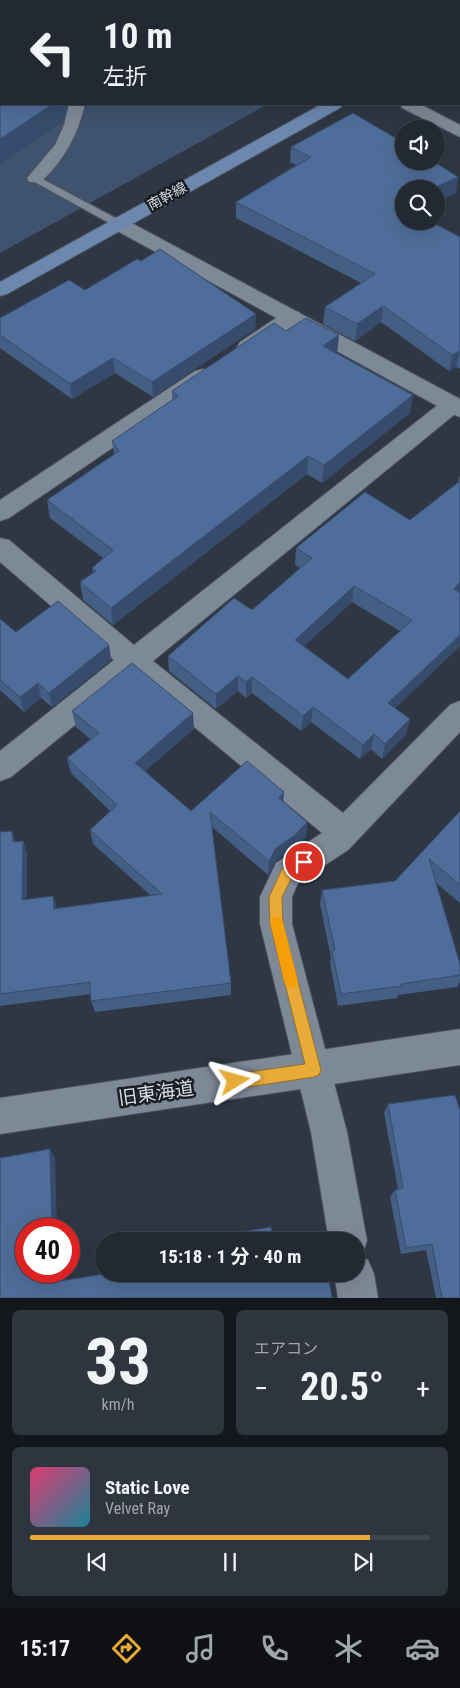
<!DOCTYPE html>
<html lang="ja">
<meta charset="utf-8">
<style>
:root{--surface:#222932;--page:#2e353e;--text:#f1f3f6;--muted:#a2a6ac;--line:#3f454d;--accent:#e9ab38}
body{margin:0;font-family:"Roboto Condensed","Noto Sans JP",sans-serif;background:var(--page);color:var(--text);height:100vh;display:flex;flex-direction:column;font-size:19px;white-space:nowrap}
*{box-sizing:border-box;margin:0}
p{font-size:16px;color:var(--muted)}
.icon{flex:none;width:28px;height:28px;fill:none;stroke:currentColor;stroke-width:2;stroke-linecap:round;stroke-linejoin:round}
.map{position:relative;height:1298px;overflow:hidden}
.side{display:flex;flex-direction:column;gap:12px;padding:12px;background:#13171c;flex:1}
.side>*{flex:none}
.hud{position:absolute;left:0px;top:0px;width:460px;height:105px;box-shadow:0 5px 20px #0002,0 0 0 1px var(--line);background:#222932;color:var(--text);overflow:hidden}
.tools{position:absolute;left:395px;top:120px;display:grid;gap:10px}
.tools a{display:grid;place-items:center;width:50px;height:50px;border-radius:50%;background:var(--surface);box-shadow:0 5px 20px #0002,0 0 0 1px var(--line);font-size:25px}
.speed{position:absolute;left:15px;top:1218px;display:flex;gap:10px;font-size:25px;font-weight:700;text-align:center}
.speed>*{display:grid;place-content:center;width:65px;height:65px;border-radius:50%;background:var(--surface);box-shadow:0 5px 20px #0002,0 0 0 1px var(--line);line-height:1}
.speed .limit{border:8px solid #d22;background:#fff;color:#111}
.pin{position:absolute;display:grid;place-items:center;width:42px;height:42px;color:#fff;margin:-21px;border:2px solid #fff;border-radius:50%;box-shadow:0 1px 5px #0007}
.me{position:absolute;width:55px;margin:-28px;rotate:82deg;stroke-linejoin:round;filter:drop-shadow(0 0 4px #0008)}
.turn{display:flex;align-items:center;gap:18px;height:105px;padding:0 20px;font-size:22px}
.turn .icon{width:65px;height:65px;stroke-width:2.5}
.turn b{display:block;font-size:35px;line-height:42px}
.big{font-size:38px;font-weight:700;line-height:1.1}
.side .tile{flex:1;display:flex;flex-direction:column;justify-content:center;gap:8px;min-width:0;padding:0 18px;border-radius:8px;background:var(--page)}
.side .dial{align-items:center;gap:0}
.dial b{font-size:65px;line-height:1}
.song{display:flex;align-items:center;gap:15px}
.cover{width:60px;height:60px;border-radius:8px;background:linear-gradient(135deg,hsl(340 70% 55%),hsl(190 70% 35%))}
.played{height:5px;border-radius:2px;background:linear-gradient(90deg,var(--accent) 85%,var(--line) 85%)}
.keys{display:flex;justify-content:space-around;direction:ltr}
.heat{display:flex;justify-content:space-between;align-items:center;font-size:28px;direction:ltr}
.side .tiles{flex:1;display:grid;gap:12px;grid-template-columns:1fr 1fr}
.tile:last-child{grid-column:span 2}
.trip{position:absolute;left:95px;top:1232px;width:270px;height:50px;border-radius:25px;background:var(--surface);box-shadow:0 5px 20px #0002,0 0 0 1px var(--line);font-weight:700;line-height:50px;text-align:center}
.tab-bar{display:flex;height:80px;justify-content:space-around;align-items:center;background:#0e1014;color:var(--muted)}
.tab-bar .icon{width:35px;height:35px}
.tab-bar .selected{color:var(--accent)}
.tab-bar b{font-size:22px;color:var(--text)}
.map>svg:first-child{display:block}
</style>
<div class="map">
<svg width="460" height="1298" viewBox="0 0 460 1298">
<rect width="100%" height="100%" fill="#2e3743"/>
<polygon fill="#3f526f" points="0,0 453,0 1,1 1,104 268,104 0,253"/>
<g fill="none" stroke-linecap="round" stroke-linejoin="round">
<g stroke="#4b535e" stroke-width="3">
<polygon id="service" points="35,175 121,221 123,223 117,226 113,225 31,180 30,178 31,176"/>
</g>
<g stroke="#4b535e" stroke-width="3">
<path id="pedestrian" d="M69,104H85C78,135 64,160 41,182H29L27,178L55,145L64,125Z"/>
</g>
<g stroke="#4b535e" stroke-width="2">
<g id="minor">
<polygon points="400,104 420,104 460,125 460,137 402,108"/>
<polygon points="292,311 299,312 303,317 299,322 256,352 248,354 240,352 237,347 240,342 285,312"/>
<polygon points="203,369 211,371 214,376 211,381 9,518 0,521 0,500 195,371"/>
<polygon points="452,397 460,400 460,410 153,661 343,813 450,705 460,701 460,732 348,850 298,883 292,897 292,924 347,1132 367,1241 362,1255 358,1256 368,1260 374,1274 378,1298 338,1298 334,1274 356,1274 356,1241 329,1241 311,1132 260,924 260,897 276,863 322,833 134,677 11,777 0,781 0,751 114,660 0,562 0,538 9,540 134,645 444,400"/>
</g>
</g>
<g stroke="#4b535e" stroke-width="2">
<g id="tertiary">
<polygon points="117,217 124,219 460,399 460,417 452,414 110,227 107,223 110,219"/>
<polygon points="460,1029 460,1065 0,1134 0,1098"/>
</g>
</g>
<g stroke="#4b535e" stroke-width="2">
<g id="secondary">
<polygon points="460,24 460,34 459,35 459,25"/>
<polygon points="322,104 343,104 340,108 7,294 0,296 0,282"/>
</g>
</g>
<use href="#service" fill="#7e8998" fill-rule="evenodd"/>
<use href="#pedestrian" fill="#7e8998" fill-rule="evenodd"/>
<use href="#minor" fill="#7e8998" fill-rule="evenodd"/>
<use href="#tertiary" fill="#7e8998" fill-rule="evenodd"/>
<use href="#secondary" fill="#6c88af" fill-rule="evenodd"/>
</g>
<g fill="#445e84" fill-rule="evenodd">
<polygon points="386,0 406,0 404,1 389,1"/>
<polygon points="291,147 456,193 436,202 436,189 404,221 460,237 460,369 456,367 449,371 381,322 355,341 323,324 325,307 361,283 236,218 236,202 296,165 290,162"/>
<polygon points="85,290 256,314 255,329 153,397 115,373 72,399 0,348 0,318"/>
<polygon points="286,331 339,335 337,354 410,413 322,483 307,474 113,625 83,600 80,582 93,573 92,568 103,558 50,518 47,500 114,455 112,441 172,400 172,391"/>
<path d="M459,477H460V646L395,708L410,719L406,734L382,759L371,749L360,759L311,722L301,731L252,693L246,698L238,691L216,709L169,671L168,656L252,610L300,568L295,565L296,548L410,520L458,482ZM352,602L400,631L348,679L304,646Z"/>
<polygon points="0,619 16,632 109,645 111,660 52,707 41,698 24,712 0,690"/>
<polygon points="72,711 194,729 145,771 191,811 283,802 307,822 306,837 292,850 275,861 268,875 212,827 231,983 231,995 95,1012 91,1001 91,994 0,1006 0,832 16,842 23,841 27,855 27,899 53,896 57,908 151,896 93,844 90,830 110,811 71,773 67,758 91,740 76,727"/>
<polygon points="460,811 460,903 436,883 460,964 460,982 457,987 398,995 397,998 338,1006 330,963 331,958 320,904 322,890 395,881"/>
<polygon points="388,1104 460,1298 436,1298 426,1250 401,1254 390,1197 395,1190 398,1189 384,1113"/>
</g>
<g fill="#374c6c">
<polygon points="398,0 406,0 404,1 398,1"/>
<polygon points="53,104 67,104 63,122 0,165 0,139"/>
<polygon points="458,177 456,193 436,202 436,189 432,189"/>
<polygon points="404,202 404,217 397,204"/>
<polygon points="383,306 381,322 355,341 357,324"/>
<polygon points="256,314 255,329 153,397 152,382"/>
<polygon points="339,335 337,353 321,364 323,346"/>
<polygon points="460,351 456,367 449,371 452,355"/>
<polygon points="113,358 115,373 72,399 70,384"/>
<polygon points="413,395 410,413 322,483 324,465"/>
<polygon points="308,456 307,474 113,625 111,608"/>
<polygon points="460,582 460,594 454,589"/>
<polygon points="354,586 352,602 294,655 295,640"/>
<polygon points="460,635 460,646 385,718 388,703"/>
<polygon points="109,645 111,660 52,707 49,693"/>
<polygon points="238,676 238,691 216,709 216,694"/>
<polygon points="252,677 252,693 246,698 246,682"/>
<polygon points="38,683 41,698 24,712 20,697"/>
<polygon points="313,707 311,722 301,731 303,716"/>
<polygon points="193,713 194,729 137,778 135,763"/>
<polygon points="410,719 406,734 382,759 385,744"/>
<polygon points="374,734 371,749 360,759 363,745"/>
<polygon points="284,792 283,806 279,798"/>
<polygon points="307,822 306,837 292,850 275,861 268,875 269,861 276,848"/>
<polygon points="12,831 17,845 13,842"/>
<polygon points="23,841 27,855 27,913 22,900"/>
<polygon points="53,896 57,909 54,909"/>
<polygon points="50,1149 55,1158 57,1229 52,1229"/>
<polygon points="53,1271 58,1271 58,1287 53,1282"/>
</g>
<g fill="#4f6d9a" stroke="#374c6c" fill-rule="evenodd">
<polygon points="0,0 23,0 26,1 1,1 1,104 53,104 0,139 0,104 1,104 0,100"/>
<polygon points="286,0 376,0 374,1 284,1"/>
<polygon points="353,113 404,143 404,161 433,161 458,177 432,189 404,189 404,202 397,204 404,208 404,221 430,221 460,237 460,351 452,355 383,306 357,324 325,307 375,274 236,202 311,157 291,147"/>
<polygon points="160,249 256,314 152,382 113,358 70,384 0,335 0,318 69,280 85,290 137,259 141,261"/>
<polygon points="306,318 339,335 323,346 413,395 324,465 308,456 111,608 80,582 96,571 92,568 113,550 47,500 119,451 112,441 178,396 172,391 274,323 286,331"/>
<path d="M460,481V582L454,589L460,593V635L388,703L410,719L385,744L374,734L363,745L313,707L303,716L252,677L246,682L238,676L216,694L168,656L234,598L252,610L312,558L296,548L365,492L410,520ZM354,586L412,620L348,679L295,640Z"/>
<polygon points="58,601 109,645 49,693 38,683 20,697 0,680 0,619 16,632"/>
<polygon points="132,663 193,713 135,763 191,811 247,761 284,792 279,798 307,822 294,836 276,848 269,861 210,812 231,983 91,1001 90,982 0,994 0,832 12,831 13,842 23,841 22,900 53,896 54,909 162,894 90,830 117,805 67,758 99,733 72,711"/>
<polygon points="460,811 460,885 429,859 460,964 460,975 401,984 402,986 341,994 332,951 335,950 322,890 395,881"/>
<polygon points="455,1095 460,1110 460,1298 442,1298 432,1244 406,1248 395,1190 403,1188 388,1104"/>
<polygon points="50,1149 52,1229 26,1229 26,1271 53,1271 53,1282 104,1274 328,1274 332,1298 0,1298 0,1158"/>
<polygon points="271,1227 273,1239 321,1231 323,1241 236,1241 235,1233"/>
</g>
<polygon fill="#e9ab38" stroke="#976f24" points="304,856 308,858 310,862 308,866 292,877 282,897 283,924 321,1070 319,1075 314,1077 235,1089 230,1086 228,1081 230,1076 235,1074 305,1064 270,924 269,897 282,869"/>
<polygon fill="#f59e0b" points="276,916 281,918 283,922 298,981 296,986 291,988 286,986 284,981 270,922 272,918"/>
<g text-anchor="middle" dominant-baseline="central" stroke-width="5" stroke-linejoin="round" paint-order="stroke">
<g font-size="14" fill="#d5dbe3" stroke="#1a1e24">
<text transform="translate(167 196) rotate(-29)">南幹線</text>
</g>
<g font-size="19" fill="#d5dbe3" stroke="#1a1e24">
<text transform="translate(156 1093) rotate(-8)">旧東海道</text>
</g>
</g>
</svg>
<div class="tools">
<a><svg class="icon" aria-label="sound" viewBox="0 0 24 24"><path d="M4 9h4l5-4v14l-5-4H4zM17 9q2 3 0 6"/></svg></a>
<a><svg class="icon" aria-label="search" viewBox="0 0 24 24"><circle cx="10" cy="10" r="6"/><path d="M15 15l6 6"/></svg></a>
</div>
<div class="speed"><div class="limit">40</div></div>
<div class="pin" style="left:304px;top:862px;background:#d93025"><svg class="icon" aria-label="arrive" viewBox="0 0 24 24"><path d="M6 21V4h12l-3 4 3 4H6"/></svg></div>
<svg class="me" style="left:235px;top:1081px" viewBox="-20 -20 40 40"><path d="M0-17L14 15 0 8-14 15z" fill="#e9ab38" stroke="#fff" stroke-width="4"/></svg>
<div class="trip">15:18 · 1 分 · 40 m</div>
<div class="hud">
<div class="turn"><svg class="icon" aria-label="left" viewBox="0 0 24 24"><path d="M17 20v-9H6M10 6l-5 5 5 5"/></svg><div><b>10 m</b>左折</div></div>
</div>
</div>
<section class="side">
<div class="tiles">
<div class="tile dial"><b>33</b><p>km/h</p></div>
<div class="tile"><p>エアコン</p>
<div class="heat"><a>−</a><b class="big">20.5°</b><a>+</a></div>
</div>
<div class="tile">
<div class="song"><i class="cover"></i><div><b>Static Love</b><p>Velvet Ray</p></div></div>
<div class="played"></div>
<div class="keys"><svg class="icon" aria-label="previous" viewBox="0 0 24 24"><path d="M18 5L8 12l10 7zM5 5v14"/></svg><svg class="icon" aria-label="pause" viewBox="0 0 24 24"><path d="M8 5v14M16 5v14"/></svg><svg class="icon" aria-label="next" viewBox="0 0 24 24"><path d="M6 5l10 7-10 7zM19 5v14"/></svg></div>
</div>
</div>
</section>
<nav class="tab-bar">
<b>15:17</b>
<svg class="icon selected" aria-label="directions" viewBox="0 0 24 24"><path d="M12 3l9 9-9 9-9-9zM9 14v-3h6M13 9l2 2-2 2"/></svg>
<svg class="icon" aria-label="music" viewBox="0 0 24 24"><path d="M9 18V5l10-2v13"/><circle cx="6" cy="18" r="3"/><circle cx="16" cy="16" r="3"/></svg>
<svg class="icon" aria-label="phone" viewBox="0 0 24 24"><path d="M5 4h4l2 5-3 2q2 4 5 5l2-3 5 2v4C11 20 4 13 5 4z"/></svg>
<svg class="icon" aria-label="climate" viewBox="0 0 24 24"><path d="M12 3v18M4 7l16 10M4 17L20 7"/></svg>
<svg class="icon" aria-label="car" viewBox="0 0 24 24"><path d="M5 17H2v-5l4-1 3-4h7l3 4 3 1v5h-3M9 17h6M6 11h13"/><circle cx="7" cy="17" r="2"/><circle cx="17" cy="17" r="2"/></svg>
</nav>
